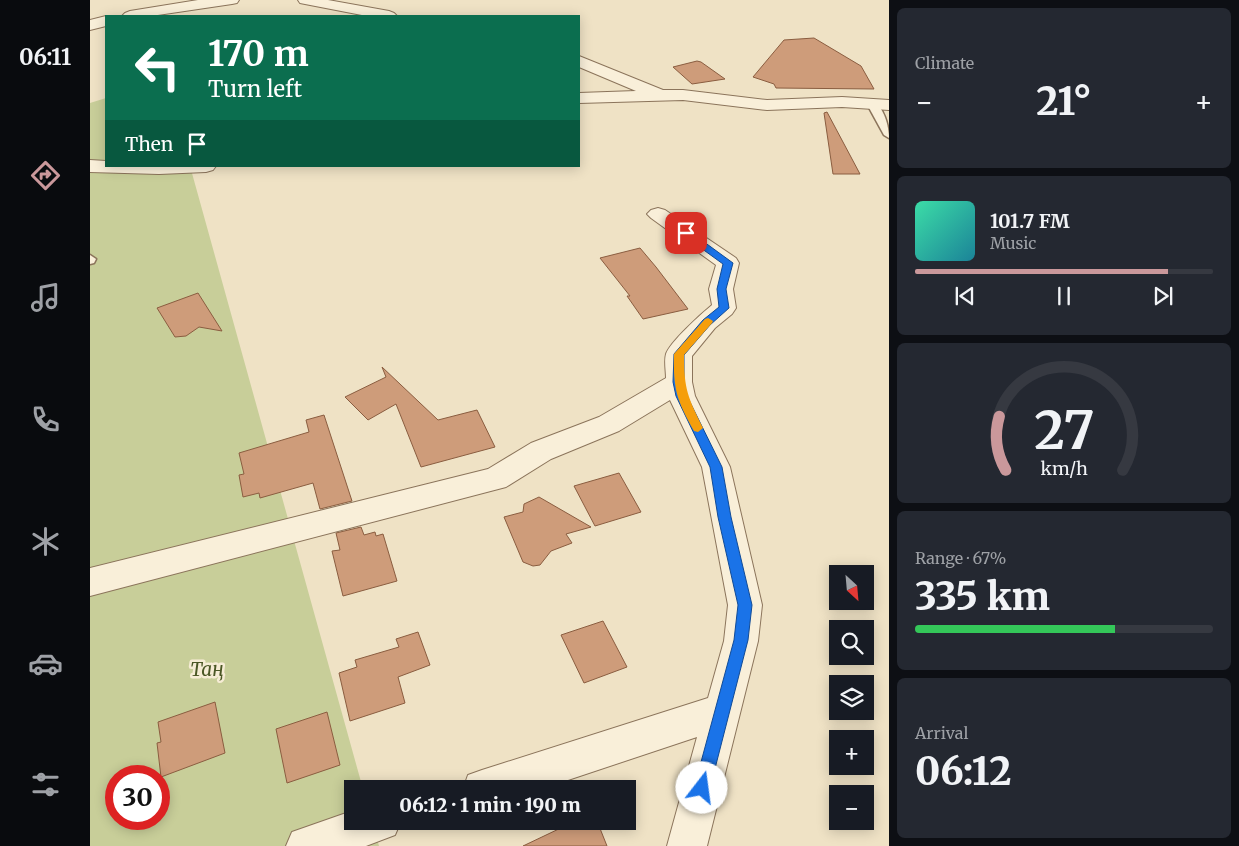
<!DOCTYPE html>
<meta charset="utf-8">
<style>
:root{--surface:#171b24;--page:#242831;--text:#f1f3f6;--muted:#9ea1a6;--line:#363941;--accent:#ca989b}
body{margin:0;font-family:Merriweather,serif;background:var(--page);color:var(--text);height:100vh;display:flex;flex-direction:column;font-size:19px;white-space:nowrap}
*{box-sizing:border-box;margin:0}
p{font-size:16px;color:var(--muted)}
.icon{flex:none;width:28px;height:28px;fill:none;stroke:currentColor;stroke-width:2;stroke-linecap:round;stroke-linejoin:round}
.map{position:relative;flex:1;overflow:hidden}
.panel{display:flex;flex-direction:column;gap:8px;padding:8px;background:#0d0f14;width:350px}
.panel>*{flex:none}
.banner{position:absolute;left:15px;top:15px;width:475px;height:152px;border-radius:0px;box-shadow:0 2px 12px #0003;background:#0b6e4f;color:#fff;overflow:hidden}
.needle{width:32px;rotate:154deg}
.tools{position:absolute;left:739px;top:565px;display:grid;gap:10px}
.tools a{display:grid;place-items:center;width:45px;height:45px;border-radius:0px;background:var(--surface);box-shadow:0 2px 12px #0003;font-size:25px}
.speed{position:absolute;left:15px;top:765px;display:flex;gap:10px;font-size:25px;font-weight:700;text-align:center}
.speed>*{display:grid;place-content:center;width:65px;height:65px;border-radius:50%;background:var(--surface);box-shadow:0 2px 12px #0003;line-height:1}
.speed .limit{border:8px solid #d22;background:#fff;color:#111}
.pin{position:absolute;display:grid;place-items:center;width:42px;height:42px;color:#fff;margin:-21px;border-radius:10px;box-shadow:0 2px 8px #0006}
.me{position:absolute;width:55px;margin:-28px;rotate:15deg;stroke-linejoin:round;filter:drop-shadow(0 0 4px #0008)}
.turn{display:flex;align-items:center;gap:18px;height:105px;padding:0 20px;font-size:22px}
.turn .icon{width:65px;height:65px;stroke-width:2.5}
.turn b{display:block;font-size:35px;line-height:42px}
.then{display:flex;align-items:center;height:48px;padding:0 20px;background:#0003;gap:10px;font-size:19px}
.big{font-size:38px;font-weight:800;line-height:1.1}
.panel .widget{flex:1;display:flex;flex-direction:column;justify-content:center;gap:8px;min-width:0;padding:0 18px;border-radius:8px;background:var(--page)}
.panel .dial{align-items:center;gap:0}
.dial svg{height:130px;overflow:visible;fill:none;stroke:var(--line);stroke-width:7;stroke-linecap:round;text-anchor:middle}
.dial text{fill:var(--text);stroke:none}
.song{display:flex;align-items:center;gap:15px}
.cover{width:60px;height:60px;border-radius:8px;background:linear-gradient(135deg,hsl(160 70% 55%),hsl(190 70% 35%))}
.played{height:5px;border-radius:2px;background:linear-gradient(90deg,var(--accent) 85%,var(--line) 85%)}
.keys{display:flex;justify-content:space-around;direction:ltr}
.heat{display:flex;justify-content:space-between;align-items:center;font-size:28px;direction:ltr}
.charge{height:8px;border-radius:4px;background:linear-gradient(90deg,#34c759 67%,var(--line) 0)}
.trip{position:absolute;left:254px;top:780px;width:292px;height:50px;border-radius:0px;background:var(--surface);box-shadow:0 2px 12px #0003;font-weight:800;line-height:50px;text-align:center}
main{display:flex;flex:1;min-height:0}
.tab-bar{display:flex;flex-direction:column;width:90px;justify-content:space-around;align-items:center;background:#090b0e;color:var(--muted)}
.tab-bar .icon{width:35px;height:35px}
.tab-bar .active{color:var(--accent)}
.tab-bar b{font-size:22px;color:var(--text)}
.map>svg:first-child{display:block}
</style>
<main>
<nav class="tab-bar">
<b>06:11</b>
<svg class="icon active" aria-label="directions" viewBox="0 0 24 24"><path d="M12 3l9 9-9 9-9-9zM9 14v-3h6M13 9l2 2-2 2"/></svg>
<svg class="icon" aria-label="music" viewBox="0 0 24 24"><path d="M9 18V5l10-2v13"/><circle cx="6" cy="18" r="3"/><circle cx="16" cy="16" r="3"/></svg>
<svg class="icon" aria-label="phone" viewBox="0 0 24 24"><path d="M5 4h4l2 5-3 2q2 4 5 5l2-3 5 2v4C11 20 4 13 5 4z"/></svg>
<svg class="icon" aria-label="climate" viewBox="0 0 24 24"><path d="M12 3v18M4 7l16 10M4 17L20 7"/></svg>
<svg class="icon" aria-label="car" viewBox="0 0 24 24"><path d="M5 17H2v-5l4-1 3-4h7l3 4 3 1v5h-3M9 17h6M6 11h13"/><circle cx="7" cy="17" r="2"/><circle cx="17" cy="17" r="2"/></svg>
<svg class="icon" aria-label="filters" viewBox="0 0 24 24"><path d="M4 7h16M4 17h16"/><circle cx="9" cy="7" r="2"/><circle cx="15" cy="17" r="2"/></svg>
</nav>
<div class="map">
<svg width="799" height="846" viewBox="0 0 799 846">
<rect width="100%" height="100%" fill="#efe2c5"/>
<path fill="#c8ce99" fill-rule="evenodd" d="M16,98V166H100L273,789H262V821H282L289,846H0V103ZM26,776H69V819H26Z"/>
<g fill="#ce9c7a" stroke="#8a5d40">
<polygon points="724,38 771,66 784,89 686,88 684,84 663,77 694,40"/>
<polygon points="607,61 611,62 635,79 602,84 583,67"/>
<polygon points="737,112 770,174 743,174 734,113"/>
<polygon points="550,248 566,267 598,309 553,319 537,296 540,296 510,258"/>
<polygon points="108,293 132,331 109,327 96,336 85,337 67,308"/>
<polygon points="292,367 348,420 387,410 405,447 331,467 306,404 278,420 255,397 296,377"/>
<polygon points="234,415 262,501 230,509 223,483 170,498 169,493 153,497 149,475 154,474 149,453 219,432 216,420"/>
<polygon points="529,473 551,512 505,526 484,486"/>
<polygon points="449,497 501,527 476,534 482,543 461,551 450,565 443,566 433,562 414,517 433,512 434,504"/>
<polygon points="271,527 274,535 285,532 286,536 293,534 307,581 253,596 242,551 250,550 246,533"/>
<polygon points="513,621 537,667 494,683 471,635"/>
<polygon points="328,632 340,665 308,677 315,703 260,721 249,673 267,667 265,660 309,647 306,639"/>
<polygon points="125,702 135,753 71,777 67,743 71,742 68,722"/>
<polygon points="237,712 250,765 197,783 186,729"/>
<polygon points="476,821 507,821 517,846 433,846 475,826"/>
</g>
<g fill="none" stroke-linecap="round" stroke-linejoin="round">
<g stroke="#8b745b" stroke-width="3">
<g id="service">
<path d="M782,101C794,106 799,127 799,138L794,135L777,104Z"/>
<polygon points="0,255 6,259 4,263 0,264"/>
</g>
</g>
<g stroke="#8b745b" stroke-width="2">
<g id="minor">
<polygon points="108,0 149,0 147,3 142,4 61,16 32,16 35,13 40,11"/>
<polygon points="208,0 238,0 299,11 304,13 307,16 277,16 215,4 210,3"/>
<polygon points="16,16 16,26 0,30 0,20"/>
<polygon points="489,56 573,90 593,90 677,100 752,97 799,100 799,110 752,107 677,110 593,100 489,103 489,93 546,91 489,67"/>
<polygon points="0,160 16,161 16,166 126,166 123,170 116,172 69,174 0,172"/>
<path d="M568,208L575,210L646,258L649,263L643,289L646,308L642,314L625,328L602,356V382L605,396L640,467L672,605L668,641L617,846H577L607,737L451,789H373L378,775L392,770L618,698L634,641L638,605L612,467L580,400L529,431L461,459L416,487L0,596V568L398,469L441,443L509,417L576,378C576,371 574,361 576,354C580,342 611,314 622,305L619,289L626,265L561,218L557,214L561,210Z"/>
<polygon points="262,811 262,821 311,821 305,835 276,846 196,846 202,832"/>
</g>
</g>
<use href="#service" fill="#f9efd9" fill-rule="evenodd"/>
<use href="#minor" fill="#f9efd9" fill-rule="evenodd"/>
</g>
<polygon fill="#1a73e8" stroke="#114b97" points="593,231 599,231 643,263 636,289 639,308 620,325 594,355 594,382 597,396 632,467 641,517 662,605 658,640 620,788 618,794 612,796 607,794 604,788 644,640 648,605 628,517 620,467 586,396 583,382 584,354 613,320 629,307 627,289 633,264 593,235"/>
<path fill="#f59e0b" d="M618,318L623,321L622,323L594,355C594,390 598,397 613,428L608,432L604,431C587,400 583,390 584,354L615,319Z"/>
<g text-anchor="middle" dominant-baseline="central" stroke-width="5" stroke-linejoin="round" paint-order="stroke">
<g font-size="19" font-style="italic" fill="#4b5725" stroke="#f6ecd5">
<text x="117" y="669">Таң</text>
</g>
</g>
</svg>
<div class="tools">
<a><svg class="needle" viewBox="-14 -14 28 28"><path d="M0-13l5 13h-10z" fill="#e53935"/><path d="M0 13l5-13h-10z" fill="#9ea1a6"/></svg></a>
<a><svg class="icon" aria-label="search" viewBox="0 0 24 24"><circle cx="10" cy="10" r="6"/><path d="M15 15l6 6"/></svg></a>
<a><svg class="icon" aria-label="layers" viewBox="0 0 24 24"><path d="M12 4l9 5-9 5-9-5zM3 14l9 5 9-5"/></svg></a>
<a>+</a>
<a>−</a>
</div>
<div class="speed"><div class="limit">30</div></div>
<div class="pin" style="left:596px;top:233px;background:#d93025"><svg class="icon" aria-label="arrive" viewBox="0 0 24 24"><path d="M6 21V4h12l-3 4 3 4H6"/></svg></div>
<svg class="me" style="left:612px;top:788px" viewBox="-20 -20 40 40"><circle r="19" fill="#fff"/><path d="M0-13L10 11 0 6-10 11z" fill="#1a73e8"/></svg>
<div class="trip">06:12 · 1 min · 190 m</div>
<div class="banner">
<div class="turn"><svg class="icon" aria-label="left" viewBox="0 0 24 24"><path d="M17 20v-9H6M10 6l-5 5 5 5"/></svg><div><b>170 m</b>Turn left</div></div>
<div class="then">Then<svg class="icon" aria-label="arrive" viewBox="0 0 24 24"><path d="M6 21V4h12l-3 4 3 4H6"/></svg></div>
</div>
</div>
<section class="panel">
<div class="widget"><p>Climate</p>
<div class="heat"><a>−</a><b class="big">21°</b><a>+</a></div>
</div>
<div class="widget">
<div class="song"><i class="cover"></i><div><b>101.7 FM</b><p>Music</p></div></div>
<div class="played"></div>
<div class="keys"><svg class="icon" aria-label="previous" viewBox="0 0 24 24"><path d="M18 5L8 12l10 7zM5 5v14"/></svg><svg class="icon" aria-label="pause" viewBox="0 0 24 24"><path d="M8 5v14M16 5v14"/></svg><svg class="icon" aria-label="next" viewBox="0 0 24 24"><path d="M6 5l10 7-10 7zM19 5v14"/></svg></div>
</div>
<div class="widget dial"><svg viewBox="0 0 100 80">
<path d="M14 69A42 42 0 1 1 86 69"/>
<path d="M14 69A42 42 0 0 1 10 36" stroke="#ca989b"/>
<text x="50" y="56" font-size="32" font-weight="700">27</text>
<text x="50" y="72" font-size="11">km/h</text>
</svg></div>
<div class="widget"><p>Range · 67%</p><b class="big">335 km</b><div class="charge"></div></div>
<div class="widget"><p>Arrival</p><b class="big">06:12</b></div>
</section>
</main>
